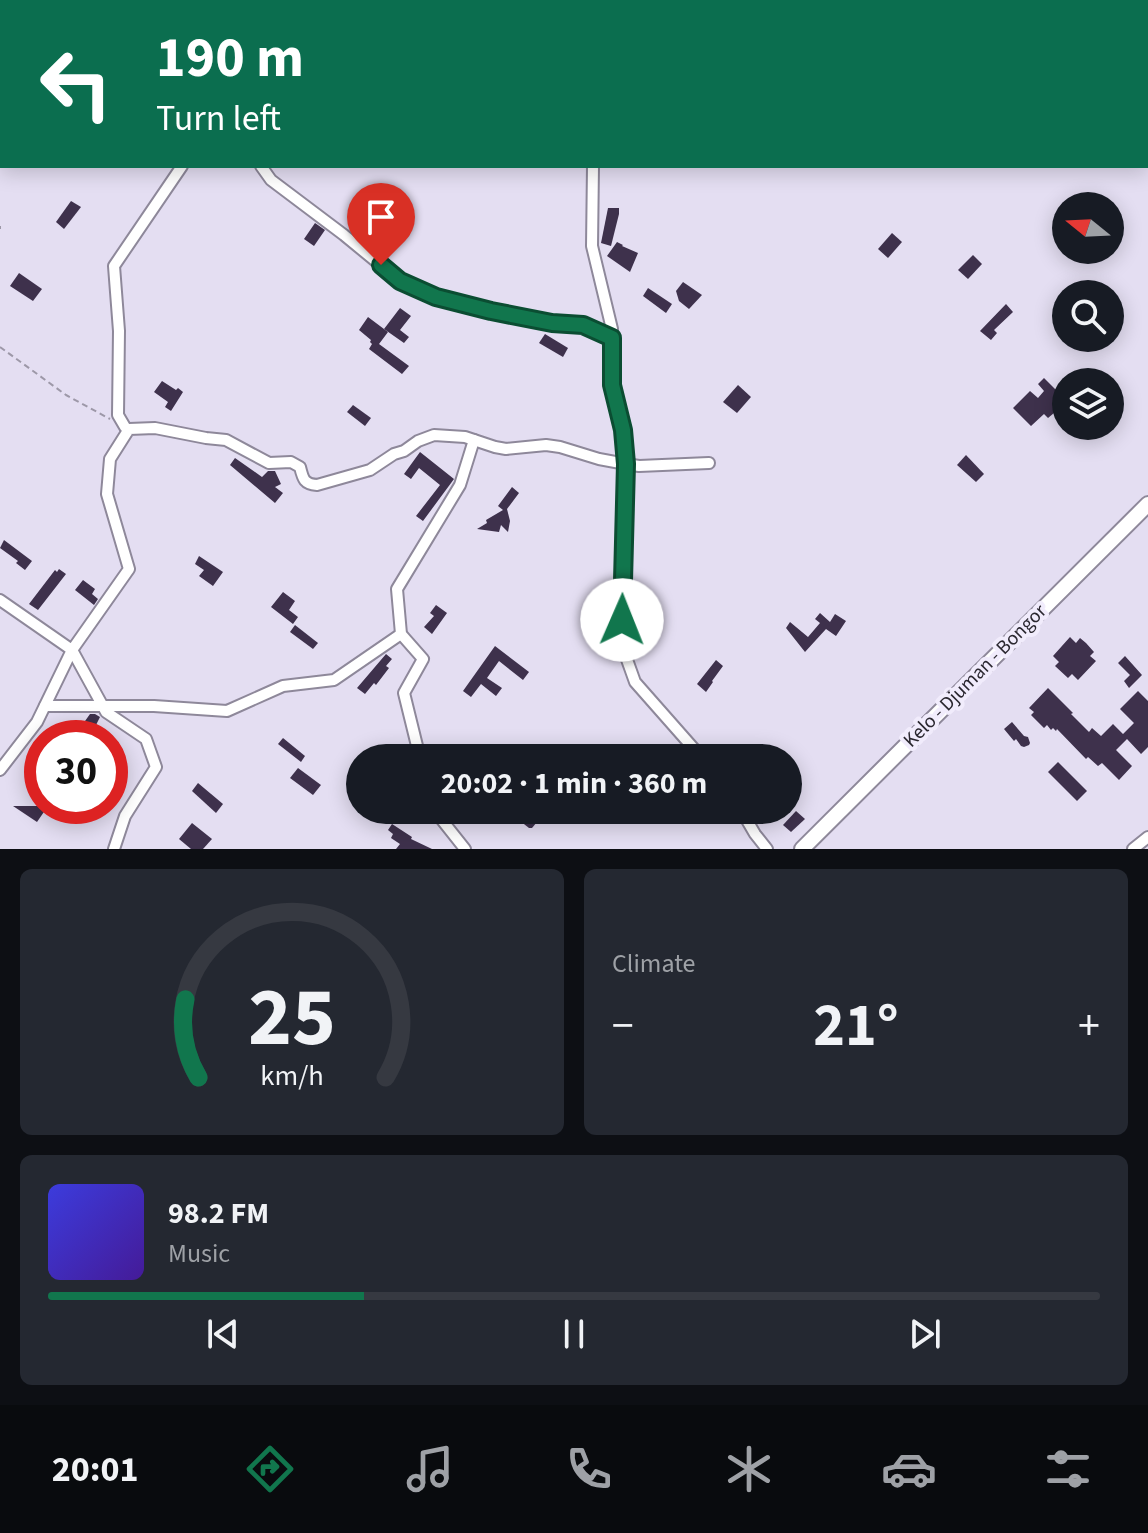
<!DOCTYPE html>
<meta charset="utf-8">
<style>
:root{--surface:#171b24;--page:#242831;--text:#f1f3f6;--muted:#9ea1a6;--line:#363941;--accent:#11764d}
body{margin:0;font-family:"Source Sans 3",sans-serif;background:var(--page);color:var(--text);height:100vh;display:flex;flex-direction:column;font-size:30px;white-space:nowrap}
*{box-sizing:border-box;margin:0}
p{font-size:26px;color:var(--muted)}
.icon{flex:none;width:44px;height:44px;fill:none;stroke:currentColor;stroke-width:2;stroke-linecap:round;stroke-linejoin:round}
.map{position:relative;height:849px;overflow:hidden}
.details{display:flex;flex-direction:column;gap:20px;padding:20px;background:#0d0f14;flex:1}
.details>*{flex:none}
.banner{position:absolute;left:0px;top:0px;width:1148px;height:168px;box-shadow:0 4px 20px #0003;background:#0b6e4f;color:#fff;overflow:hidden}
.needle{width:52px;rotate:288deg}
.tools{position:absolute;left:1052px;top:192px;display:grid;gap:16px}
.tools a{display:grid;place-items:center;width:72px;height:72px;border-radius:50%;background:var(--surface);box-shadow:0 4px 20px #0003;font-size:40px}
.speed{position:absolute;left:24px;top:720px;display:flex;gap:16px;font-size:40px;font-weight:700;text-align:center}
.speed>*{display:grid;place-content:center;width:104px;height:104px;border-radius:50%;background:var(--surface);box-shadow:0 4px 20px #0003;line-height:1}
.speed .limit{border:12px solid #d22;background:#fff;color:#111}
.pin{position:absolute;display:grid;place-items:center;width:68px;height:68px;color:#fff;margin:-82px -34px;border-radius:50% 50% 50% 0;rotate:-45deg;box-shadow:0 0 8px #0007}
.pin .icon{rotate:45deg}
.me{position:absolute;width:88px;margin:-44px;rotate:1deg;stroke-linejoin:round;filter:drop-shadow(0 0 6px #0008)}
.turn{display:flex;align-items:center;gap:28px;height:168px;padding:0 24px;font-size:36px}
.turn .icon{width:104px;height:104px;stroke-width:2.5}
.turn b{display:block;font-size:56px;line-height:68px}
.big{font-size:60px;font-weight:700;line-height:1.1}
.details .card{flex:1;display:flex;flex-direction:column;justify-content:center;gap:12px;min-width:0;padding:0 28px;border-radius:12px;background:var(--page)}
.details .dial{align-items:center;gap:0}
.dial svg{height:208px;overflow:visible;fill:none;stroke:var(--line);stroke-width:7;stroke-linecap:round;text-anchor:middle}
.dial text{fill:var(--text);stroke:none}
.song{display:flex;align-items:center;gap:24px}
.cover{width:96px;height:96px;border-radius:12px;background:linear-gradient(135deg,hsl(240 70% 55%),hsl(260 70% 35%))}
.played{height:8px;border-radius:4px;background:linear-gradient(90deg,var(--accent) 30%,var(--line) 30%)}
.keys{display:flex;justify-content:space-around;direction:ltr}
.heat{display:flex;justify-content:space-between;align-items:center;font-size:44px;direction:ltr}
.details .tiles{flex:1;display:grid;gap:20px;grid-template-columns:1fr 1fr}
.card:last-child{grid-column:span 2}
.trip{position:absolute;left:346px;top:744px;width:456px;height:80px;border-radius:40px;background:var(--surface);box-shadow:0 4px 20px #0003;font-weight:700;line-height:80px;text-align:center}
.tab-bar{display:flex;height:128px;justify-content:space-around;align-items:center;background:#090b0e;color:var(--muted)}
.tab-bar .icon{width:56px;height:56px}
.tab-bar .on{color:var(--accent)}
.tab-bar b{font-size:36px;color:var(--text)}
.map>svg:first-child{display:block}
</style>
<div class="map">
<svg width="1148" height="849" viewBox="0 0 1148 849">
<rect width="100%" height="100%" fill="#e4def2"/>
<g fill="#3e314c">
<polygon points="71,201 81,207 64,229 56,222"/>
<polygon points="608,208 619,208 619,214 611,246 601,243"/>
<polygon points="315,223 325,230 314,246 304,239"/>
<polygon points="892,233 902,242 888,258 878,249"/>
<polygon points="617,242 623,245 622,246 638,253 630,272 607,256"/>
<polygon points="973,255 982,264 968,279 958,270"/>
<polygon points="19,273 42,289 33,301 10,286"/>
<polygon points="683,282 702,295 689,309 679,301 676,291"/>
<polygon points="648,288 672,304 666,313 643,296"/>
<polygon points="1006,304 1013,312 994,330 997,333 991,340 980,331"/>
<polygon points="400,308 411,316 400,330 409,337 404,343 384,329"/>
<polygon points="368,317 388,332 379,344 409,366 402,374 369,349 372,344 370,342 371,340 359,330"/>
<polygon points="545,334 568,348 563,357 539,343"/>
<polygon points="1044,378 1066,400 1066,403 1048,418 1044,414 1031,426 1013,408 1030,391 1038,398 1044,391 1038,384"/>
<polygon points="162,381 176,390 178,388 183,392 171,411 165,407 168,402 154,392"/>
<polygon points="738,385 751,397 737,413 723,402"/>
<polygon points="353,405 371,418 365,426 347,412"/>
<polygon points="420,452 454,479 423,521 416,516 440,485 419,468 411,479 404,474"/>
<polygon points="966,455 984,474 976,482 957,465"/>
<polygon points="235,458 262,477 268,471 275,471 281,484 275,487 283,493 275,503 230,465"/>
<polygon points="512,487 519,493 507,509 510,521 508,532 501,525 499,532 477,529 487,523 486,520 503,510 498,506"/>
<polygon points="4,540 32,561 25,570 16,563 18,561 0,548"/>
<polygon points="199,556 223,572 213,586 199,576 204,570 195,564"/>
<polygon points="59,569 66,574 38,610 29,604 55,570 57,572"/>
<polygon points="83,580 95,589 92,594 98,599 94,605 75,590"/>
<polygon points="283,592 295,601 289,610 298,617 293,624 271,607"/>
<polygon points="436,605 447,613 432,634 424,627 434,616 430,613"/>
<polygon points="820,613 830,622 835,614 846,621 836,636 826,629 805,652 786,628 790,622 808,637 820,623 815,619"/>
<polygon points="295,625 318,643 313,649 290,632"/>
<polygon points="1070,637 1076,643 1080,638 1086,643 1094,652 1090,656 1096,661 1078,680 1072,674 1068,678 1055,666 1059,662 1053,656"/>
<polygon points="495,646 529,672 523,680 499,661 487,678 502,688 496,696 481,684 471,697 463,691"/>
<polygon points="386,654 392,659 386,666 389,668 376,685 374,683 365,694 357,688"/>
<polygon points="1125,656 1142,675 1129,688 1124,681 1130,675 1118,663"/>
<polygon points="716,660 723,666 712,681 713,682 706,692 697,684"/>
<polygon points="1048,688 1073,713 1071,714 1089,732 1092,728 1101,736 1113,724 1123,734 1134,723 1120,709 1138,691 1148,701 1148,747 1141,754 1127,739 1116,750 1132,766 1119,780 1102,763 1098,766 1088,757 1086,759 1057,729 1056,731 1053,728 1051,730 1047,725 1044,728 1031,715 1034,712 1029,708"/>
<polygon points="90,714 95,714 100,717 96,725 114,738 73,738"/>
<polygon points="1012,722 1024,736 1028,737 1030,743 1029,745 1024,747 1021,746 1016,739 1014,741 1004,729"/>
<polygon points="283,738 305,756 301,762 278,744"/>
<polygon points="1058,762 1087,791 1077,801 1048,772"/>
<polygon points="298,768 321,785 313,795 290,778"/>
<polygon points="198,783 223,804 216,813 192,791"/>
<polygon points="13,806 48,806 37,822"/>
<polygon points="506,810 521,810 537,822 532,828 529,828"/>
<polygon points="796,811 805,819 791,832 783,825"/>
<polygon points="192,823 212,839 203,849 191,849 179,839"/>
<polygon points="392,824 412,837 411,839 432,849 396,849 400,844 391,838 393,834 388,830"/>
</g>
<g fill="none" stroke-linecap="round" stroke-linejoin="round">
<g stroke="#8e889a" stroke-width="14">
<g id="minor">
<polyline points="343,0 347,2"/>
<polyline points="222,2 223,0"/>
<polyline points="543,2 546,0"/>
<polyline points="261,166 271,180 344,235 400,281 436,297 491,311 552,323 583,325 612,338"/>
<polyline points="593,166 592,246 612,329 612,385 623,430 626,464 622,620 625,654 635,682 702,758"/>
<polyline points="125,427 118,415 119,331 114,266 182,166"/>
<path d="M0,600L72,650L129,569L107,494L110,459L129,429L155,428L206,438L226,440L269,463L291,462L300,467C303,479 304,484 317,485L370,470L394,454L404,451L418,441L434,435L465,437L495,447L506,449L546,445L560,447L599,459L626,464L639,466L709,463"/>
<polyline points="72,650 106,712 146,739 156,767 125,816 114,849"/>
<polyline points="45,706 154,706 227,711 283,686 334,680 401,634"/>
<polyline points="420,758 404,693 423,659 401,634 397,589 460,485 474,440"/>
<polyline points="0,770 37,722 72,650"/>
<polyline points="434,810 465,849"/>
<polyline points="741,810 755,834 767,849"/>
<polyline points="1133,849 1148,837"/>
</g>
</g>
<g stroke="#8e889a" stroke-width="18">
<polyline id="highway" points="802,849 1148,504"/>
</g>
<g stroke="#9d98a8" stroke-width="2" stroke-dasharray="6 4" stroke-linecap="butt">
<polyline points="0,89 2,91"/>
<polyline points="0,163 2,159"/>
<polyline points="0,226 0,229"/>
<polyline points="0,347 66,395 110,419"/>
</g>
<use href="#minor" stroke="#fff" stroke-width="10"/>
<use href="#highway" stroke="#fff" stroke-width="14"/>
</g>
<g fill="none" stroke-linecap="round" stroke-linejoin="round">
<g stroke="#0b4d32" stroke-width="20">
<polyline id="route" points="381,265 400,281 436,297 491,311 552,323 583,325 612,338 612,385 623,430 626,464 622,620"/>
</g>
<use href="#route" stroke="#11764d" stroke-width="14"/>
</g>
<g text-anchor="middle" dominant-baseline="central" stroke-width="8" stroke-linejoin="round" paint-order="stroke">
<g font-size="20" fill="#2b2830" stroke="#f1ecfc">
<text transform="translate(975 676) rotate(-45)">Kelo - Djuman - Bongor</text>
</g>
</g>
</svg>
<div class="tools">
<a><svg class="needle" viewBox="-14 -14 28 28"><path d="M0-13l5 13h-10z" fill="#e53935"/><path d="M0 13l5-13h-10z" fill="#9ea1a6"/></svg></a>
<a><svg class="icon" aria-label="search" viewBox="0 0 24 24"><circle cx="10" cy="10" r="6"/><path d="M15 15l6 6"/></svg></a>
<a><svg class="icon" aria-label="layers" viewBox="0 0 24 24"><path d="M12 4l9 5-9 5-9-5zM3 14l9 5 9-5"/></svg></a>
</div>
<div class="speed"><div class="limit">30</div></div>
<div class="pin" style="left:381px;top:265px;background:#d93025"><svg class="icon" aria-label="arrive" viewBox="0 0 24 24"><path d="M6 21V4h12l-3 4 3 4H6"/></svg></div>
<svg class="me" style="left:622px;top:620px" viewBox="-20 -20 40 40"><circle r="19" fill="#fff"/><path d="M0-13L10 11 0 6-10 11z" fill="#11764d"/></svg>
<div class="trip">20:02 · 1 min · 360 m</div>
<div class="banner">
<div class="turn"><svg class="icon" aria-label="left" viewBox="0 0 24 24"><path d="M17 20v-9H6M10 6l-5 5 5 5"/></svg><div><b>190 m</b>Turn left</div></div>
</div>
</div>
<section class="details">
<div class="tiles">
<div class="card dial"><svg viewBox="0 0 100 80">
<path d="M14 69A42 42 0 1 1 86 69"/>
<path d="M14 69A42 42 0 0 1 9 39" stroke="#11764d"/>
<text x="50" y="56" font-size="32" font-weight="700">25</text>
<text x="50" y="72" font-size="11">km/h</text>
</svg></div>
<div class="card"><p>Climate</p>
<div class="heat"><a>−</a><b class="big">21°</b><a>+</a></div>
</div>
<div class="card">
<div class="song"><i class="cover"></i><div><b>98.2 FM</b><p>Music</p></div></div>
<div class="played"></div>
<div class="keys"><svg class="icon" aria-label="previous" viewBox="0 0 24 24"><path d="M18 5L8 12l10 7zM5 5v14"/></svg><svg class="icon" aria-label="pause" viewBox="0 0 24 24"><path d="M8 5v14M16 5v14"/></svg><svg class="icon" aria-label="next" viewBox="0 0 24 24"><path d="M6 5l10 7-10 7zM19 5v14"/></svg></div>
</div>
</div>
</section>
<nav class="tab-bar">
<b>20:01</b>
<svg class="icon on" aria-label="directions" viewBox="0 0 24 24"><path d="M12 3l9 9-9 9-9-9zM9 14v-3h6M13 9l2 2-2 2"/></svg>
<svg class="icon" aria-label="music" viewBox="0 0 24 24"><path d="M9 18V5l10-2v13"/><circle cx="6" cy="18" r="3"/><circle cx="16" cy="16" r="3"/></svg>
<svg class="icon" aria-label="phone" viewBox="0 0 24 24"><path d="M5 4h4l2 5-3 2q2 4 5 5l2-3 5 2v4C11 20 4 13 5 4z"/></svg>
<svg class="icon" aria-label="climate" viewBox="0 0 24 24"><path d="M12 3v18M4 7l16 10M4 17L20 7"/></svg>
<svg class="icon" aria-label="car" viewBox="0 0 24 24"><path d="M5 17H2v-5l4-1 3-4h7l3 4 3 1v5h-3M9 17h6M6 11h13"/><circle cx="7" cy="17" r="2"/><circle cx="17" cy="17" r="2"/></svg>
<svg class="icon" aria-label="filters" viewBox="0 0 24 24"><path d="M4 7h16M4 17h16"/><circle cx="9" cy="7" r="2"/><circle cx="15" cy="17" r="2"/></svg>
</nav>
